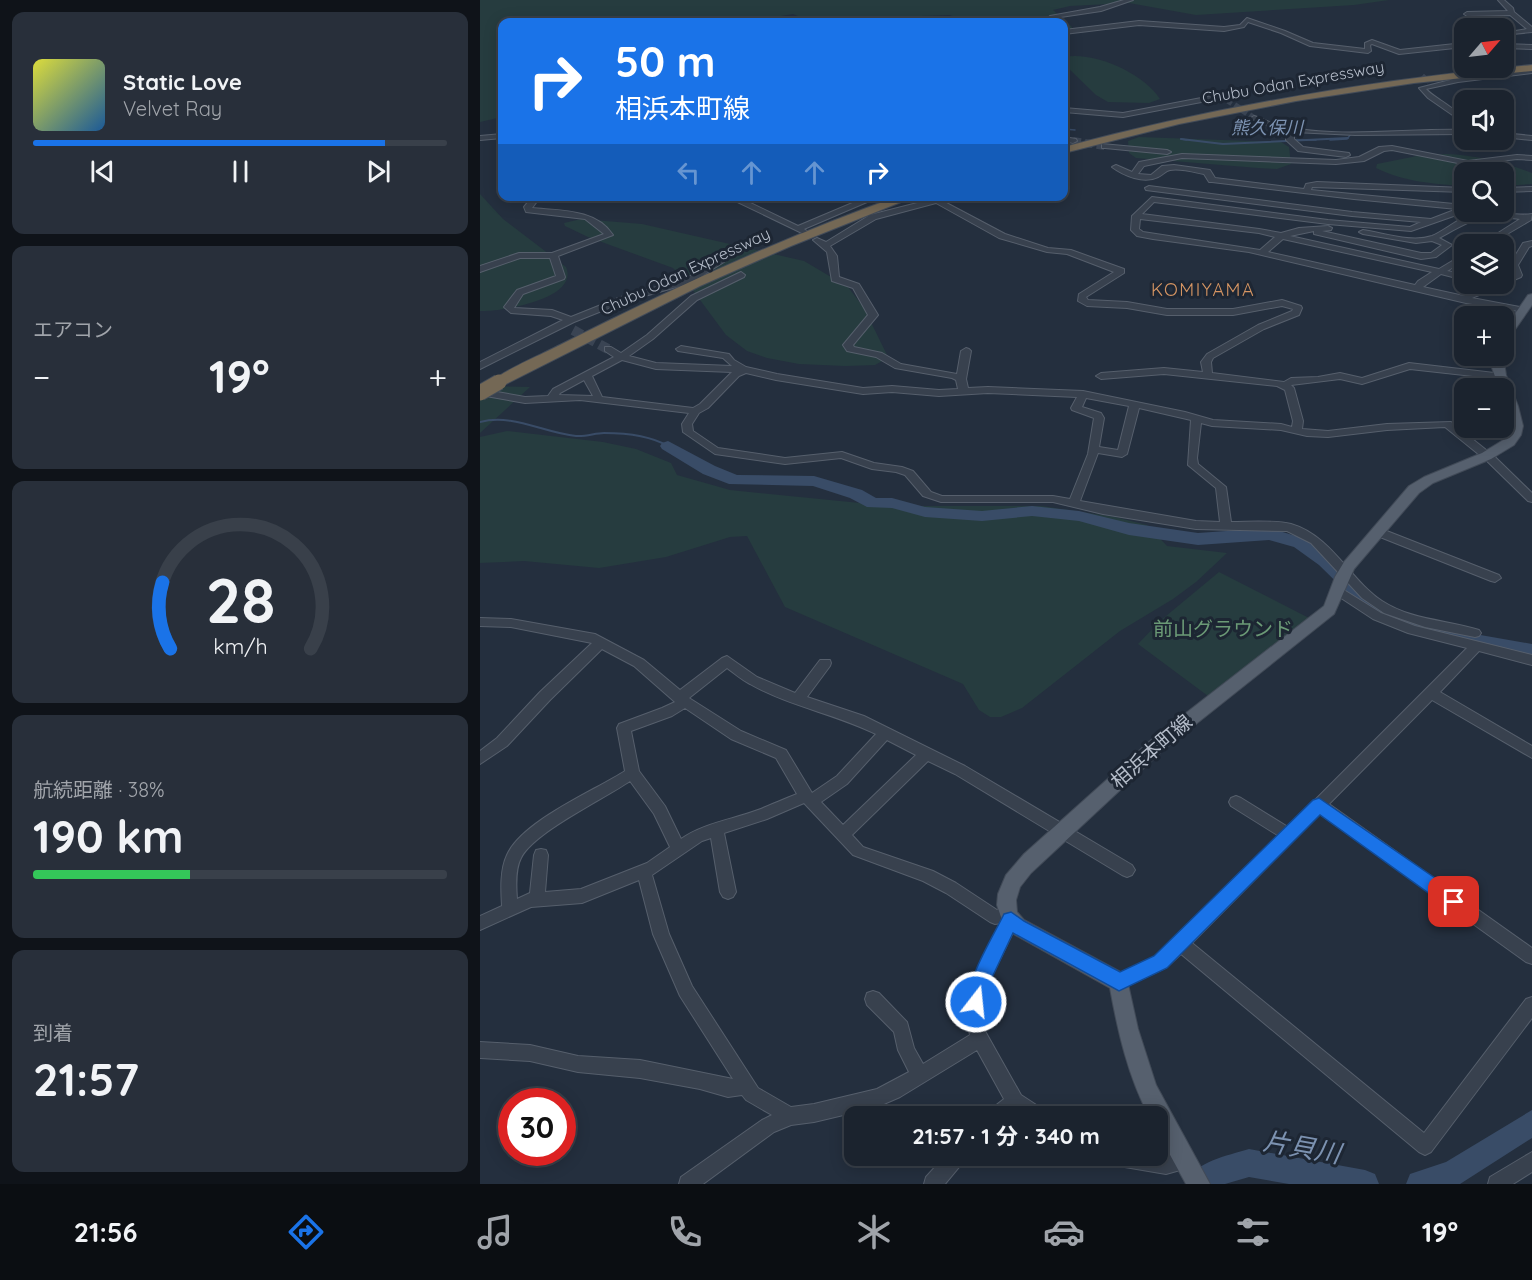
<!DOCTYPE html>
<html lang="ja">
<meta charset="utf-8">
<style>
:root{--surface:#1b232e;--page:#282f3a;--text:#f1f3f6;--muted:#a0a4aa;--line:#39404a;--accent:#1a73e8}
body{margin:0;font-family:Quicksand,"Noto Sans JP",sans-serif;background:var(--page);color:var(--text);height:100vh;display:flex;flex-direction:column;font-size:22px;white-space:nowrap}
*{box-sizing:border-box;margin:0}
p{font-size:20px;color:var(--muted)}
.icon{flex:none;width:33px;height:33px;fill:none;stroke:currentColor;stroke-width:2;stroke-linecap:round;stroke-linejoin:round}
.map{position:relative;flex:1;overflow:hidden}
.panel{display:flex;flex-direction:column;gap:12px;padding:12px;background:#0f1319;width:480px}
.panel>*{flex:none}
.hud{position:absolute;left:18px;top:18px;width:570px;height:183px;border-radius:12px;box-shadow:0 3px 15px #0003,0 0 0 2px var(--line);background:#1a73e8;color:#fff;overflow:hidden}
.needle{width:39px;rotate:62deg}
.controls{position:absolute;left:974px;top:18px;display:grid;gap:12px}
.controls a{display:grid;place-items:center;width:60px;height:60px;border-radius:12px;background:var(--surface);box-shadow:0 3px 15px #0003,0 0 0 2px var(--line);font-size:30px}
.speed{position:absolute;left:18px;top:1088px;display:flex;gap:12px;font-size:30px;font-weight:700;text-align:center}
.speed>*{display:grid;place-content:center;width:78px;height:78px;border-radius:50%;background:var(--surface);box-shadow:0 3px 15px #0003,0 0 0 2px var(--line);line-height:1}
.speed .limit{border:9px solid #d22;background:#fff;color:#111}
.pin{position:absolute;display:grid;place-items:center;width:51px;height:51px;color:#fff;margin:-26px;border-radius:12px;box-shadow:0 3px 9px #0006}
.me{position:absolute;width:66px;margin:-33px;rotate:16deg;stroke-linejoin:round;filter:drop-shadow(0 0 4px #0008)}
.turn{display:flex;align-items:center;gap:21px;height:126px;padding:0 18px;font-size:27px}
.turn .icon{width:78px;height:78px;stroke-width:2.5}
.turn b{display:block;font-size:42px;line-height:51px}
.lanes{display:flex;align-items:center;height:57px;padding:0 18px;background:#0003;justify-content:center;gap:30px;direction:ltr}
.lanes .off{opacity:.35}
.big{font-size:45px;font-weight:700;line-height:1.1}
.panel .tile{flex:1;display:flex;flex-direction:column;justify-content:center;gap:9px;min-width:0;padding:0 21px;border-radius:12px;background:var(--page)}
.panel .dial{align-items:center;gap:0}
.dial svg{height:156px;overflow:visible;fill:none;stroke:var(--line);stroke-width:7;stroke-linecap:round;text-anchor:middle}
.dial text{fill:var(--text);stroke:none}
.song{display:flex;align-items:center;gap:18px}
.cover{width:72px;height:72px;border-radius:9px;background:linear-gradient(135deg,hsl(60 70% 55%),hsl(210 70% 35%))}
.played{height:6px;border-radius:3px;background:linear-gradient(90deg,var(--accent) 85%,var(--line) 85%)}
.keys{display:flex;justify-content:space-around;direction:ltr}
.heat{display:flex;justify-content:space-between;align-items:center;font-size:33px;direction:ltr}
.charge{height:9px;border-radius:4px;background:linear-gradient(90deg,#34c759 38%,var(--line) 0)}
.trip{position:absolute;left:364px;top:1106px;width:324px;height:60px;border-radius:12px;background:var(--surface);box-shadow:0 3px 15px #0003,0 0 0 2px var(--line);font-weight:700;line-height:60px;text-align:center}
.menu{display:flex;height:96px;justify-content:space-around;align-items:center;background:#0b0e12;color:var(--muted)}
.menu .icon{width:42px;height:42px}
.menu .on{color:var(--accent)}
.menu b{font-size:27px;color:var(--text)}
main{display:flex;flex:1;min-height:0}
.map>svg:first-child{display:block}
</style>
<main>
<section class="panel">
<div class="tile">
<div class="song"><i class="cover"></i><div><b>Static Love</b><p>Velvet Ray</p></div></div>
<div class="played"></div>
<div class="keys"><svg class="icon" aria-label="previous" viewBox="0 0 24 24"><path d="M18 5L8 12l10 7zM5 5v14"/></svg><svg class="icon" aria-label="pause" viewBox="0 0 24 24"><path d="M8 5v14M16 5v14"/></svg><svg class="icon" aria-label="next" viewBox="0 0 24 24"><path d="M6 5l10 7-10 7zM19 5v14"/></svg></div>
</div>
<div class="tile"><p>エアコン</p>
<div class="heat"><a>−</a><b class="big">19°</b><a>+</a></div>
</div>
<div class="tile dial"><svg viewBox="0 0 100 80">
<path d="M14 69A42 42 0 1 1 86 69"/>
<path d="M14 69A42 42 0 0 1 10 35" stroke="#1a73e8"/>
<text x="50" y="56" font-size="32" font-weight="700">28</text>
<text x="50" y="72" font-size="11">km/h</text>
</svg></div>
<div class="tile"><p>航続距離 · 38%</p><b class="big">190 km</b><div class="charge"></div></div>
<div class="tile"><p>到着</p><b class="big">21:57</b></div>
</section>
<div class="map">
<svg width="1052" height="1184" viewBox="0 0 1052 1184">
<rect width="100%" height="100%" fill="#242f3e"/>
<g fill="#263c3f">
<polygon points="0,0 909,0 874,5 716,15 649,3 590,6 573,10 591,26 593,29 584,35 584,22 485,22 470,15 415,17 408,19 408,22 332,22 313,14 283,19 277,22 22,22 22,117 0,122"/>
<path d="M584,57C614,51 663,73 680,99L669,103L628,102L616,95L584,64Z"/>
<polygon points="659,137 801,142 809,147 811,164 797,169 778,168 656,158 649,153 648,141"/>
<path d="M966,154C997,155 1023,162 1052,173V184L1023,186V172H984V186C953,184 925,182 896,168L897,164L937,156Z"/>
<path d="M0,194L23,219L86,267C100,299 20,312 0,311Z"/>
<polygon points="101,219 162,224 324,261 368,287 384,308 407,355 404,360 395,365 365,366 319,364 287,358 267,351 246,335 206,281 193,268 108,237 85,226 84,223"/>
<polygon points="0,386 50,387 0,433"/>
<polygon points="27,431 123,442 156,449 191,463 197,475 250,490 410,506 562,506 635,517 667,525 687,546 747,553 716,582 693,599 640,631 542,708 521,717 510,717 499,710 483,684 305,607 267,536 250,537 186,557 119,568 44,561 0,563 0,437"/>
<polygon points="739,572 831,619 728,696 658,644 680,621"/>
</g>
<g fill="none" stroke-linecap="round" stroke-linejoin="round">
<g stroke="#394c67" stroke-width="1.5">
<polyline points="584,129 595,130"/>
<polyline points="701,139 707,140"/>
<polyline points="811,140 836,140"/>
<polyline points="850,140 867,139 871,134"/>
</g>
<g stroke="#394c67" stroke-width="2">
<polyline points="701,139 743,144 868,138"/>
<path d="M0,422C32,413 64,433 96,436C106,437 115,433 124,433C146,433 169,435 188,446"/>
</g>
<g fill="#394c67" fill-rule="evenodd">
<polygon points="188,441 235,466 257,475 334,476 382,490 396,498 412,498 445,507 502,511 552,506 599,511 649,523 718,533 789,528 826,539 851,557 901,604 935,619 989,633 1052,644 1052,658 989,647 923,629 889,614 839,565 814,547 789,540 718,545 649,535 599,521 552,516 502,521 445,517 412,508 387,507 370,498 333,486 249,484 223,474 182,449 180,446 182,443"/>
<polygon points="1052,1110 1052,1138 980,1184 926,1184 930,1174 966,1162"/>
<path d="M769,1149L885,1170L895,1174L899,1184H809L769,1177L745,1184H705C715,1161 747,1156 769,1149Z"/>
</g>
<g stroke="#3a4453" stroke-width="6" stroke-dasharray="6 3" stroke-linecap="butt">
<polyline points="942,76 949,82"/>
<polyline points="747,100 774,118"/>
</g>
<polyline stroke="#3a4453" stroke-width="8" stroke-dasharray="8 4" stroke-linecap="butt" points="593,141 625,146"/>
<polyline stroke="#3a4453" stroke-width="10" stroke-dasharray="10 5" stroke-linecap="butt" points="93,330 128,349"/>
<g stroke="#565f6c" stroke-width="2">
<g id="minor">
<polygon points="644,0 653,0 621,11 574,18 570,22 564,22 570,16 620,7"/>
<polygon points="1018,0 1024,0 1033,8 1034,12 1052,27 1052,32 1023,35 1023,33 1047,29 1030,15 987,16 984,14 987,12 1028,11"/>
<polygon points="767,18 805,31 833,43 885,49 885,43 892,40 920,50 984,43 984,47 919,54 892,44 890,45 891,51 888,53 830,46 801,33 768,22 764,27 744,31 659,25 584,34 584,30 659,21 744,27 760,25"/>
<polygon points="1023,44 1052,45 1052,49 1023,48"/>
<path d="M1052,69V73L978,82L946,89C957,101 984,110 984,127L974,116L948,98L939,88L978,78Z"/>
<polygon points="737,95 750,100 747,102 737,99 643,117 584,112 584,108 643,113"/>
<path d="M774,116C781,118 788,122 796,124C849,140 927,128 984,130V134L875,135L814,132V139L823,147L869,153L870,155L866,157L818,151L806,140V130L791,127L772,119L771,118Z"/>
<polygon points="1023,133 1052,136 1052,140 1023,137"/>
<polygon points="22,134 22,138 0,140 0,136"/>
<polygon points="584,137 596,139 597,141 593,143 584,141"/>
<polygon points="622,144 687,150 691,152 687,154 625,148 622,148"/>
<path d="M912,146L988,161L1037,155L1052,156V160L1037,159L988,165L912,150L904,151L884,161L856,164L702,158L664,166L658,174L671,175L682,166L694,165L730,170L735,178L824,189L826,184L837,182L984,188V192L832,187L831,190L984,205L985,212L931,231L848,224L674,202L662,214L779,229L801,233L819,228L848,226L852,228L851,230L842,231L941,253H951L962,245L952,241L936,243L883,234L879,232L883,230C904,233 931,243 952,236C966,230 978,218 993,214C1013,208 1033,217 1052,214L1051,220L1010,244H1001L1040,219C1000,213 994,219 959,238L972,245L956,257L941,259L834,234V231L810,236L959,269L984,254V261L967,271L984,274V280L961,274L943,287L984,296L1013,284H1023V279L1033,274L1030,266L1023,262V256L1032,261L1043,243L1052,241V246L1049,247L1038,265L1042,275L1041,277L992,298L1045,308V312L986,303L769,252L673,239L657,236L651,230L652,216L672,197L848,220L930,227L941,222L872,216L666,190L665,188L669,186L872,212L951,219L977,209L874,199L732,182H729L724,174C714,172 700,168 690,170C685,171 683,175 678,177C664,184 644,176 632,167L636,165L652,172L659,162L702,154L856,160L879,157L899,147ZM660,219L779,233L795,237L780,250L663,232L659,229ZM803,239L952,272L938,281L935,285L788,252Z"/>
<polygon points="1052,187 1052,191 1023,192 1023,188"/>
<path d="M53,196H61L52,208C81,211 116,209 133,235L78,256L85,277L84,279L43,294L34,308L72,310L91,317L141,297L205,279L240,258L247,260L211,283L147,301L94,322L0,369V362L83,320L71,316L31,313L24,307L37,290L76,276L70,258H40L0,272V266L39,253H72L124,234L105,219L46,212L44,207Z"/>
<polygon points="245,196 256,196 318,226 389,196 401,196 324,229 328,232 324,234"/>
<path d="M457,198L525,234L568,248L591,250L644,269V273L606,297L608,300L647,302L687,309H753L802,300L821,306L822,308L819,315L784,329L733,358L731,362L732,373L804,382L811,378L838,377L860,373L882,378L929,363L1023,374V378L1020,379L930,369L882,384L860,379L811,385L814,388L823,421L822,429L848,431L907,424L971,422L1015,457L1052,493V502L1048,501L1007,461L965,427L907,430L848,437L827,436L801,430L732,426L721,423L717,458L718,464L746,487L751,522C769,522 795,520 811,524C852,536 869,579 902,601C931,620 967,620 999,630L1001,633L999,636L995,637L945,627L904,613L882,598L831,543L807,531L716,529L623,514L573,502H461L443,496L425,475L416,472L392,469L361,458L305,464L235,454L203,432L202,424L209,413L100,400L45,403L0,395V389L45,397L68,396L73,389L134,357L125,351V347H131L141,353L167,335L211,296L261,272L265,275L264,277L217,300L173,339L149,356L176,363L252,366L243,358L198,351L196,349L201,346L249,354L254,360L266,367L297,374L383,388L412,386L459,390L478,389L476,380L472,378L415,368L396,357L367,351L363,345L388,315L373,288L352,281L347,252L333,240L337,238L346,242L390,215ZM456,203L519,238L567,252L587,254L634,272L599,294L598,301L607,306L647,308L687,315H753L802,306L813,309L812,311L778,325L727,354L721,362L723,372L684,368L621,373L616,376L621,379L684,374L797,386L805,390L813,421L812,427L801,424L733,420L705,412L603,391L508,387L488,388L486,379L491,351L489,349L486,348L481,351L477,374L421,364L402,353L374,347L373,345L398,315L379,284L359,277L357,256L350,246L396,219ZM142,360L176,369L252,372L220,404L213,408L122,397L112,376ZM266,373L296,380L383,394L412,392L459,396L508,393L597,397L591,408L592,410L614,418L608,454L590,499L573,496H462L451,492L433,471L422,467L394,463L362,452L305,458L238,448L213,431L212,424L219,413L228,408L259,376ZM104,380L113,396L79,395L80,393ZM606,398L649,406L638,450L619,447L624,418L621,413L602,407ZM659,408L711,420L708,465L736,488L740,522L716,521L600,501L618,453L642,457L647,454Z"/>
<polygon points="899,528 1019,575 1021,578 1015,582 1011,581 895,535 893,532 895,529"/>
<polygon points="859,587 901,613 935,626 1052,655 1052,665 999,651 960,692 1052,746 1052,758 952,700 849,804 1052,948 1052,964 1046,962 840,814 712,943 944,1133 1046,999 1052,997 1052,1018 951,1152 945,1155 939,1152 701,954 687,967 645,987 639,990 633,987 631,982 633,977 675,957 799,836 751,806 749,802 751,798 756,796 761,798 808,827 987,648 928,633 893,619 855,594 853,591"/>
<path d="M0,618L31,619L115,634L164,660L200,690L242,658L247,656L277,677L315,693L340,660H350L351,663L350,666L327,697L384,716L485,766L652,865L655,870L652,875L647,877L642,875L475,774L448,761L372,835L383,847L453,871L476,883L517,910L528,908L533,910L539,920L508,984L504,1002L505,1031L541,1095L564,1110L567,1116H542L536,1112L530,1116H507L510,1110L524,1099L497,1050L420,1097L397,1107L334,1122L311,1125L294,1132L223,1184H199L201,1177L282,1120L292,1115L266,1100L262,1095L248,1097L220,1089L160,1078L98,1072L50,1061L0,1058V1042L50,1045L98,1056L160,1060L253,1079L200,996L173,934L159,880L102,903L51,907L0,930V916L22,906C21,889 20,870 27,855C42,821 114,791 145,771L137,728L139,724L182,708L195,702L154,666L122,649L70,700L27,746L0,764V751L17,738L60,692L112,643L31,627L0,626ZM247,668C254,673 262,680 270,684C309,706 355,714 396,734L357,776L332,793L306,750L261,731L209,698ZM205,708L251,739L296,758L317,794C304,799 291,805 278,810C251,820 224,823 201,839L185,806L159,771L151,731L192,716ZM407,740L436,755L363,825L341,802L367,784ZM150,781L174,814L190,847L167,863L101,889L65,892L68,855L66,850L61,849L56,850L54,855L50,893L37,899C36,886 35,869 41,858C54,832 124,799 150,781ZM324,803L373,855L443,881L466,893L510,922L515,924L522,923C504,959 480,994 490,1035L443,1064L434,1048L427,1022L399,993L393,991L387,993L385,999L387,1005L414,1032L418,1050L429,1072L397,1089L334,1104L311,1107L278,1088L212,986L189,934L172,875L222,841L231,838L240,892L243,897L248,899L253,897L256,892L244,833L287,819Z"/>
<polygon points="705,1152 711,1155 714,1161 711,1167 686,1174 627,1164 621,1161 618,1155 686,1156"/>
<polygon points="1052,1152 1052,1172 1033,1184 1008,1184 1010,1177"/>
<polygon points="466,1155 487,1155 484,1161 465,1184 444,1184 446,1177"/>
</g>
</g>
<g stroke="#414a57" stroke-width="2">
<g id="major">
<polygon points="1052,294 1052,305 1027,341 1023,342 1023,331 1048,295"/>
<path d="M1011,356H1023L1026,375L1038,406L1043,426L1041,435L1034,445L1011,459L953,483L939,493L874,569L854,614L682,751L551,873L540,887L536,900L537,912L544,920L646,975L658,1029L676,1085L730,1184H706L678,1133V1116H669C648,1076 638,1032 630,988L530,932L522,920L517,905L518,894L526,875L544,854L670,741L844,606L855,577L864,562L929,486L944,477L1002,453L1025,439L1030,426L1023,399V388H1019L1011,365Z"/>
</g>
</g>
<g stroke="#434c59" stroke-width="2">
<g id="highway">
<path d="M1052,65V71L934,83L816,101L699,124L584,153V147C738,106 893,80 1052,65Z"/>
<path d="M419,196H436L311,246L220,286L24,385H14L12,382C21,371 65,353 80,345C190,289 302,238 419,196Z"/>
</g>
</g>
<use href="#minor" fill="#38414e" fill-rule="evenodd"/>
<use href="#major" fill="#56606e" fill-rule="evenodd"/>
<use href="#highway" fill="#746855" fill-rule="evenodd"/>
<g stroke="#434c59" stroke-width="17" stroke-linecap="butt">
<polyline id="highway-bridge" points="0,393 19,382"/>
</g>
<use href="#highway-bridge" stroke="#746855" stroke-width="15"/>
</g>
<path fill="#1a73e8" stroke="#114b97" stroke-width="1.5" d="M839,798L981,896L983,902L981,907L974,910L968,907L840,815L687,968L639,991L533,933L509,984L503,1008L496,1011L490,1008C481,987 514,935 524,914L531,912L544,921L640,972L674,956L833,800Z"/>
<g text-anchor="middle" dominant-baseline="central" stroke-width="6" stroke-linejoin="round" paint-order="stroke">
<g font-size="16" fill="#b4bcc9" stroke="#1d2633">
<text transform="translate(813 82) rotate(-10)">Chubu Odan Expressway</text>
<text transform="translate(205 271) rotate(-25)">Chubu Odan Expressway</text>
</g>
<g font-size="18" font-style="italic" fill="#7c92b1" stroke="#1d2633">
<text x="787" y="127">熊久保川</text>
</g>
<g font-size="18" letter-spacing="1.5" fill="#d59563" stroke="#1d2633">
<text x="723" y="289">KOMIYAMA</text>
</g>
<g font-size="20" fill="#6b9a76" stroke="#1d2633">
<text x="743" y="628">前山グラウンド</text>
</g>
<g font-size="20" fill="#b4bcc9" stroke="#1d2633">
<text transform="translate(671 751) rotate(-41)">相浜本町線</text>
</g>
<g font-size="26" font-style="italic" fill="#7c92b1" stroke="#1d2633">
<text transform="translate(822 1147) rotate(10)">片貝川</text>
</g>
</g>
</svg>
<div class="controls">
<a><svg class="needle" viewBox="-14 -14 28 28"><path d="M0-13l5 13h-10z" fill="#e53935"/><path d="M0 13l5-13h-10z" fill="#a0a4aa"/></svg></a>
<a><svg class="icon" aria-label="sound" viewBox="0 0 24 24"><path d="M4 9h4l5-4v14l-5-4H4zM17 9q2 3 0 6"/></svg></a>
<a><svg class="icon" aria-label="search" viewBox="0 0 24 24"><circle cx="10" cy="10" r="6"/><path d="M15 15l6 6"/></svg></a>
<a><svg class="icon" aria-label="layers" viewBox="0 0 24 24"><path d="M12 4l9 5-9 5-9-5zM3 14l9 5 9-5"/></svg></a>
<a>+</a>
<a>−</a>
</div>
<div class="speed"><div class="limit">30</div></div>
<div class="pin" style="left:974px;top:902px;background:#d93025"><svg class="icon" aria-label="arrive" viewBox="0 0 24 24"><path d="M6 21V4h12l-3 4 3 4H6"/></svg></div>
<svg class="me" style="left:496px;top:1002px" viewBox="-20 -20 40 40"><circle r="17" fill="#1a73e8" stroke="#fff" stroke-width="3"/><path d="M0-11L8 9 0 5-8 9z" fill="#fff"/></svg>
<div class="trip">21:57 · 1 分 · 340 m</div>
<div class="hud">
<div class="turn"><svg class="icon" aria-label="right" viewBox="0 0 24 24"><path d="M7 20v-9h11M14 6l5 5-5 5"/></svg><div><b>50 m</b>相浜本町線</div></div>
<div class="lanes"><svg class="icon off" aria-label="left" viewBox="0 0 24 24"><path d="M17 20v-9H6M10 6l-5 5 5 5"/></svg><svg class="icon off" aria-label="ahead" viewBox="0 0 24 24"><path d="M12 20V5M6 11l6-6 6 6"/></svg><svg class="icon off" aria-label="ahead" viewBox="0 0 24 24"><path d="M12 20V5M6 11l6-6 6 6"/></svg><svg class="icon" aria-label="right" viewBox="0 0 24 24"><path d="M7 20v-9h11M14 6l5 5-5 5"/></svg></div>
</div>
</div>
</main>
<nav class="menu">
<b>21:56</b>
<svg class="icon on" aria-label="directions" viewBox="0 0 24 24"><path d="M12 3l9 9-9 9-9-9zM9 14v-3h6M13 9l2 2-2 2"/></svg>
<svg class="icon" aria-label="music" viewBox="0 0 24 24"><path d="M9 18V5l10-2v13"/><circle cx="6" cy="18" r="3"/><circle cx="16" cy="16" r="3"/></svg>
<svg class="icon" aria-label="phone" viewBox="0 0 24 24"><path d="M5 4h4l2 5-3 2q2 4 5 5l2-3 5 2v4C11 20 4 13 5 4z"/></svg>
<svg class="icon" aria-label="climate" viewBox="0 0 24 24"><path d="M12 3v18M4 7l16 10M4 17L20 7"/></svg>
<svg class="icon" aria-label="car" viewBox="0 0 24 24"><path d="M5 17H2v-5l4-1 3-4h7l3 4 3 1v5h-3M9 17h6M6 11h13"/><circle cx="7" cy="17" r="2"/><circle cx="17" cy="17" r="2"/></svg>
<svg class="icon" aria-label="filters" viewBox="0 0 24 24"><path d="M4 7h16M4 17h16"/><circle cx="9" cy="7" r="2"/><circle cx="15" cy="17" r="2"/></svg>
<b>19°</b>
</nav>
